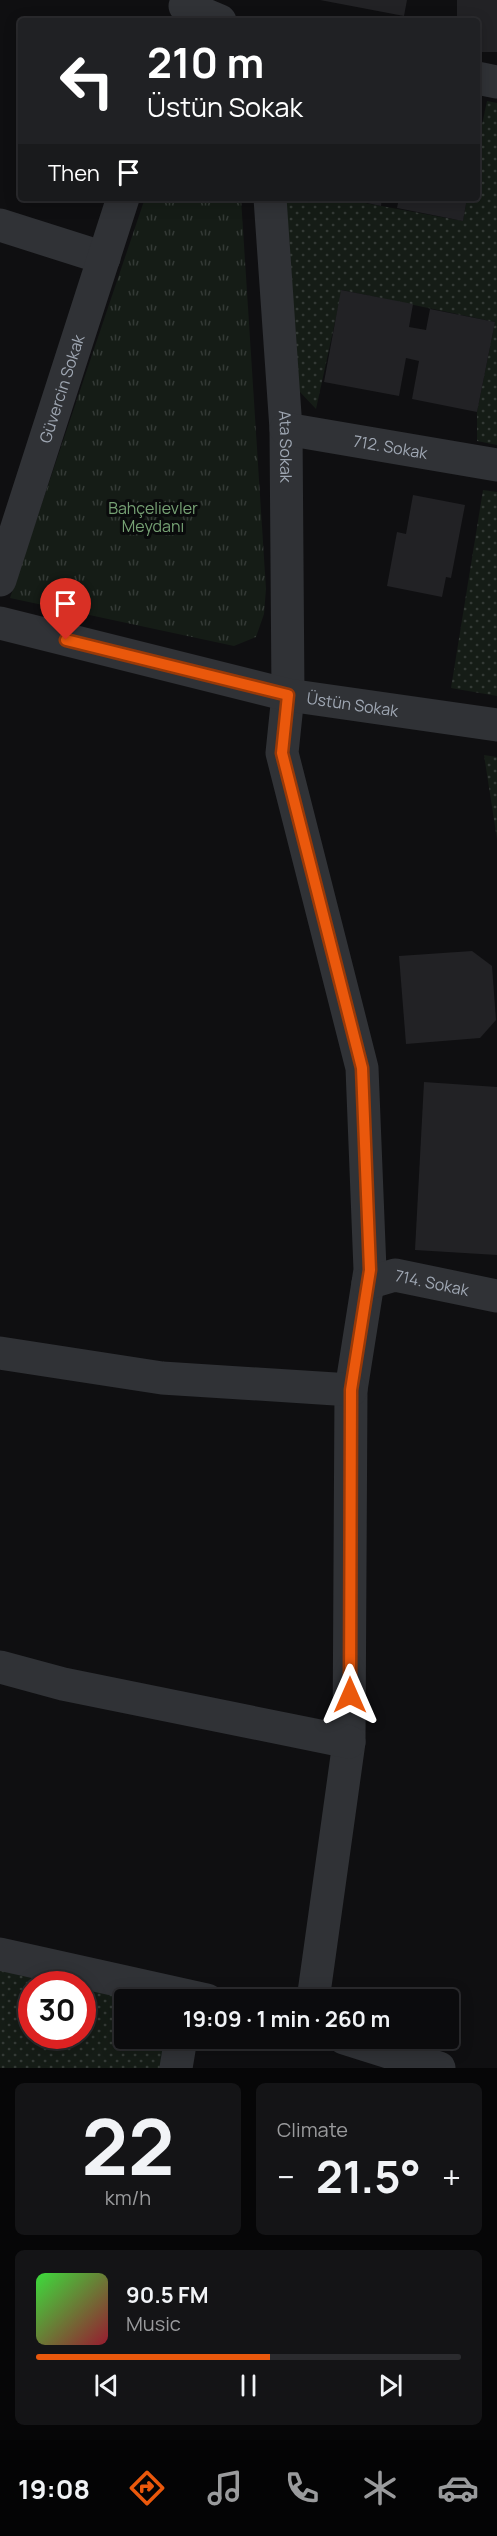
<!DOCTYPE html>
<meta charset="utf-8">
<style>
:root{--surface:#0b0b0d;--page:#141416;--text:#f1f3f6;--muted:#9a9b9d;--line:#2b2b2e;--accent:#ea580c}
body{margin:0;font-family:Manrope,sans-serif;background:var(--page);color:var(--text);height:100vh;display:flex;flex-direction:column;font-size:22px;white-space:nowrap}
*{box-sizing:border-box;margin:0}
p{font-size:20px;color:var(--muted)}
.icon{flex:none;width:33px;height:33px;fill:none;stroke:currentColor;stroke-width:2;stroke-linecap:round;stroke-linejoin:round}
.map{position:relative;height:2068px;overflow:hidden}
.drawer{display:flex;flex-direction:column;gap:15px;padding:15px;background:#060607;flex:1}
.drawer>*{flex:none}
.banner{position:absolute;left:18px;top:18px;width:462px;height:183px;border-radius:6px;box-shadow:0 3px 15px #0003,0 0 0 2px var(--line);background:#202124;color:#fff;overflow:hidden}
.speed{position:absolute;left:18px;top:1971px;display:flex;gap:12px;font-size:30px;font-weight:700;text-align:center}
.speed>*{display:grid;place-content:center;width:78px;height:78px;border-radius:50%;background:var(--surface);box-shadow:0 3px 15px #0003,0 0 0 2px var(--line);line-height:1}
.speed .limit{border:9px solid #d22;background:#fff;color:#111}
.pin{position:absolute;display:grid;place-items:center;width:51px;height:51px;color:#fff;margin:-62px -26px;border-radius:50% 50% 50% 0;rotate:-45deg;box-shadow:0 0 6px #0007}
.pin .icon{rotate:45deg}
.me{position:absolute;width:66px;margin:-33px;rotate:0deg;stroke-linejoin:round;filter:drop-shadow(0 0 4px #0008)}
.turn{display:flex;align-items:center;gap:21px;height:126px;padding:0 30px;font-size:27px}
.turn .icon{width:78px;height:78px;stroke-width:2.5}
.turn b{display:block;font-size:42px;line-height:51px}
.then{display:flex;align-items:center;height:57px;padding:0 30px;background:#0003;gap:12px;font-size:22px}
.big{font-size:45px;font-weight:700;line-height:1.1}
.drawer .card{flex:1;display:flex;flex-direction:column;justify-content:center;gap:9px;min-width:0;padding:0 21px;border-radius:9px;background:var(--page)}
.drawer .dial{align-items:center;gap:0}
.dial b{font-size:78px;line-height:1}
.song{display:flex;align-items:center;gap:18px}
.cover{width:72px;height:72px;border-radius:9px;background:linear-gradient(135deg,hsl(120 70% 55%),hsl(350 70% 35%))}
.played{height:6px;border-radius:3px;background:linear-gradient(90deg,var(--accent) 55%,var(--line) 55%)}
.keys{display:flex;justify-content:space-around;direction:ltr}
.heat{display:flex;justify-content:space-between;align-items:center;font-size:33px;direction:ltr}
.drawer .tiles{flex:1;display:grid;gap:15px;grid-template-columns:1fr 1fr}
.card:last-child{grid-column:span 2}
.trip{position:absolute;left:114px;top:1989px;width:345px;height:60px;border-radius:6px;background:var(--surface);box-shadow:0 3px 15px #0003,0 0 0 2px var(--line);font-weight:700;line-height:60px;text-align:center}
.menu{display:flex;height:96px;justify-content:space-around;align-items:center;background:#040405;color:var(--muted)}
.menu .icon{width:42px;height:42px}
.menu .current{color:var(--accent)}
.menu b{font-size:27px;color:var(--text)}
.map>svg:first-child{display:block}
</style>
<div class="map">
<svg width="497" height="2068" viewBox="0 0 497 2068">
<defs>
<pattern id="grass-dots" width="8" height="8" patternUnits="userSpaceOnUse" patternTransform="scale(1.5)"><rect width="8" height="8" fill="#151c16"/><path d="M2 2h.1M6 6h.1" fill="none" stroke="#343a36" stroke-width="1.8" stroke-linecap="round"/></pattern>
<pattern id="park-tufts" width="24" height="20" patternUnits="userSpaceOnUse" patternTransform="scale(1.5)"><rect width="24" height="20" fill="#151c16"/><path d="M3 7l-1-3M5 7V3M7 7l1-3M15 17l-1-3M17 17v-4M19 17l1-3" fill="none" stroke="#343a36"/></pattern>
</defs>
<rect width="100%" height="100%" fill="#0f0f11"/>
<g fill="url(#grass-dots)" fill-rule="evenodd">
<polygon points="487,101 497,103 497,445 477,441 477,412 495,322 342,290 316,409 299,391 283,198 338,198 463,221 467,198 477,198 477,148"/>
<polygon points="483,490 497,492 497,696 451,688"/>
<polygon points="484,755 497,757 497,839"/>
<path d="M0,1965L155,1999L124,2000V2038L170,2039L164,2068H0ZM32,1984H82V2036H32Z"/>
</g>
<polygon fill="url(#park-tufts)" points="145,198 241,198 266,589 264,614 256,637 234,646 10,598"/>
<g fill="#222225">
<polygon points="320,0 407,0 404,16"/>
<polygon points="457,0 497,0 497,52 477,52 477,21 457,21"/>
<polygon points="344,198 382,198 381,206"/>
<polygon points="399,198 467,198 463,221 397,208"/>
<polygon points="341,290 413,304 409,327 426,330 430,309 495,322 477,412 412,399 419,361 406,358 399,396 324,382"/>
<polygon points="413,495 465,505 451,578 446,577 442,597 387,586 397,532 406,534"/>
<polygon points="472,951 492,966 496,1020 480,1038 406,1044 399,956"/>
<polygon points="424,1082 497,1087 497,1255 415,1250"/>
</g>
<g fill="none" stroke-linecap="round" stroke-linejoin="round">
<g stroke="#303236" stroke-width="33">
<polyline points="185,6 220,21"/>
<polyline points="477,78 497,82"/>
<path id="s1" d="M270,198L286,429L288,695L282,753L362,1068L370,1270L351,1390L349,1742L313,2000"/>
<polyline points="0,225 104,258"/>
<path id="s2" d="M286,429L497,465"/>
<path id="s3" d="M0,580L123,198"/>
<path id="s4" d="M0,623L288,695L497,725"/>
<path id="s5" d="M368,1283L395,1275L497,1296"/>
<polyline points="0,1353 162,1378 351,1390"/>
<polyline points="0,1667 63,1684 349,1742"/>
<polyline points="176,2068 181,2038"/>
</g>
<g stroke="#303236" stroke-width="33">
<polyline points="0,1954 207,2000"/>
<polyline points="344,2038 439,2068"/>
</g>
</g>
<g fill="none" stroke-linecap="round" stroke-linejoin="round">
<g stroke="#983908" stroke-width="15">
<polyline id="route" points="66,640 288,695 282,753 362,1068 370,1270 351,1390 350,1695"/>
</g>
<use href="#route" stroke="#ea580c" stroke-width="10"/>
</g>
<g text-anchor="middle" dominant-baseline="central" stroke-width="6" stroke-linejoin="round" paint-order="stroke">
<g font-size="16" fill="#9fa7b3" stroke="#0a0b0c">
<text stroke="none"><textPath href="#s3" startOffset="201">Güvercin Sokak</textPath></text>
<text stroke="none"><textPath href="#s1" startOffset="249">Ata Sokak</textPath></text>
<text stroke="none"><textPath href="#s2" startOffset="106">712. Sokak</textPath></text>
<text stroke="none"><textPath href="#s4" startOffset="362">Üstün Sokak</textPath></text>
<text stroke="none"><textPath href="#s5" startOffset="66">714. Sokak</textPath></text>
</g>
<g font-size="16" fill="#76a174" stroke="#0a0b0c">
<text x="153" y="508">Bahçelievler<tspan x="153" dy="18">Meydanı</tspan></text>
</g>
</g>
</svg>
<div class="speed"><div class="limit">30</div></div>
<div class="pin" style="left:66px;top:640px;background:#d93025"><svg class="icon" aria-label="arrive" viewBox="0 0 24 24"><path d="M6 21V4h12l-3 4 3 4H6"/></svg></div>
<svg class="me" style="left:350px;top:1695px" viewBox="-20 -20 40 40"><path d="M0-17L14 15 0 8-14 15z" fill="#ea580c" stroke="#fff" stroke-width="4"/></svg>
<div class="trip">19:09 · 1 min · 260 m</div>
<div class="banner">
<div class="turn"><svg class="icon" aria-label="left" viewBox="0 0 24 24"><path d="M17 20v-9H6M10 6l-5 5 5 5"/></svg><div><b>210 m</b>Üstün Sokak</div></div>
<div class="then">Then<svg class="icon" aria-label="arrive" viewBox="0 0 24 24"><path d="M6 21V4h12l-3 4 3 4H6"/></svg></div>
</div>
</div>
<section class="drawer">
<div class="tiles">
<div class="card dial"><b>22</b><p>km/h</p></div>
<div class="card"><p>Climate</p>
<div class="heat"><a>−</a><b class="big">21.5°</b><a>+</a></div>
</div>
<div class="card">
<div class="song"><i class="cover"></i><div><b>90.5 FM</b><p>Music</p></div></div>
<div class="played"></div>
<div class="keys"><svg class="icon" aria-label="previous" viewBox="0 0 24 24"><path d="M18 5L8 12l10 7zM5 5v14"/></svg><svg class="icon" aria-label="pause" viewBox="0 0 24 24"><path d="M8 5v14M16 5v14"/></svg><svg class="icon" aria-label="next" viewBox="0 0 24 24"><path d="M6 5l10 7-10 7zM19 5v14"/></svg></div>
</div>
</div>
</section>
<nav class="menu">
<b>19:08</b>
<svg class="icon current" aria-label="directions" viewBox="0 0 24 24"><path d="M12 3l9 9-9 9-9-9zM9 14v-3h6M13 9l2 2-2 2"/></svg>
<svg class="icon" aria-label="music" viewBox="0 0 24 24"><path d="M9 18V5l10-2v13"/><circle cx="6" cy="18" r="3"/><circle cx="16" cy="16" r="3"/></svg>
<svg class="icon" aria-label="phone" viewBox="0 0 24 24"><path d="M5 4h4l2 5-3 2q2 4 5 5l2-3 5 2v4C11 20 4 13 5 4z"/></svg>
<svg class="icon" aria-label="climate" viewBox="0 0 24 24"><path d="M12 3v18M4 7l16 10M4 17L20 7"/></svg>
<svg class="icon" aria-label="car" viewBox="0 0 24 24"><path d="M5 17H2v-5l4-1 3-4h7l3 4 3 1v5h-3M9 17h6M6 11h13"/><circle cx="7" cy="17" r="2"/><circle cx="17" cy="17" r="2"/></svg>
</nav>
